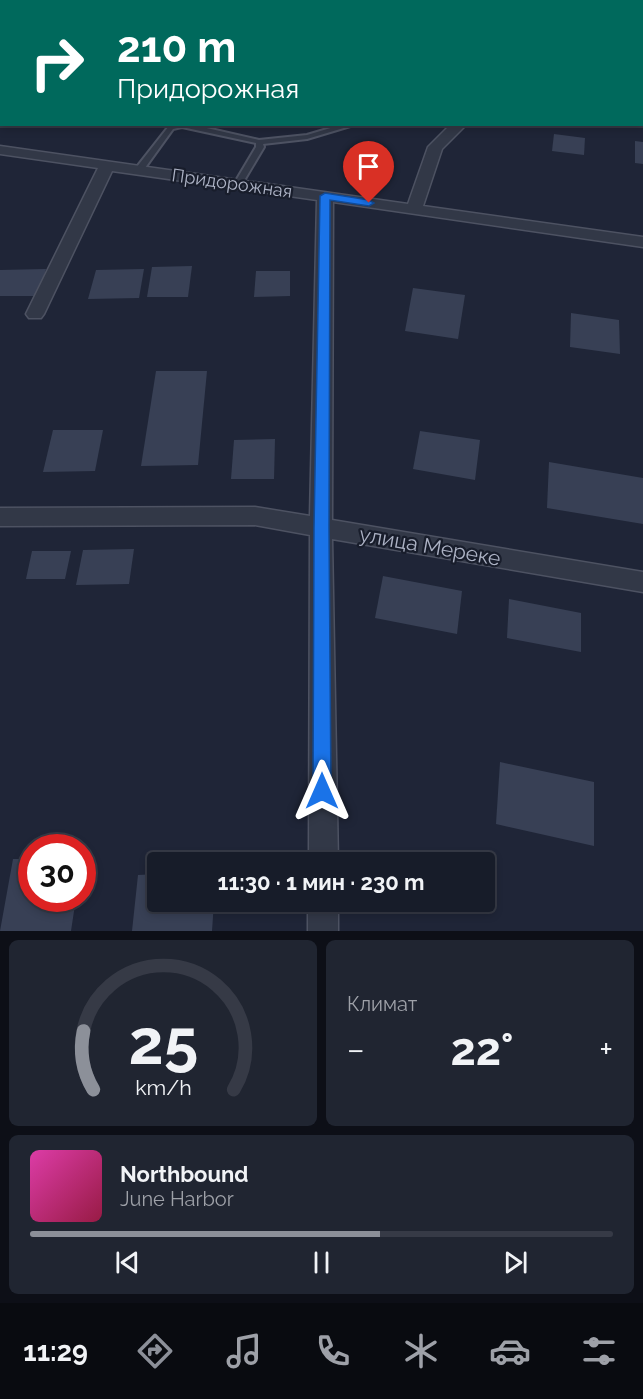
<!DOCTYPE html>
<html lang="ru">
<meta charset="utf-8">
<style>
:root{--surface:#171c29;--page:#202531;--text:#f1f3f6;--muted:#9ea1a8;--line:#363a46;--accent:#8c9099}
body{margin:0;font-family:Raleway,sans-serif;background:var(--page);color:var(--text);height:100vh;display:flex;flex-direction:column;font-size:22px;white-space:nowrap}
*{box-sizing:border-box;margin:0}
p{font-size:20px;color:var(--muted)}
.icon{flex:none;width:33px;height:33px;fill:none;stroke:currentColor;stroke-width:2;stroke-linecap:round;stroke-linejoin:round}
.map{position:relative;height:931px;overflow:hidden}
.sheet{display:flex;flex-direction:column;gap:9px;padding:9px;background:#0d0f17;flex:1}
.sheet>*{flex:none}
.top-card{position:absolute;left:0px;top:0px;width:644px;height:126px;box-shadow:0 3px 9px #0003,0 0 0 2px var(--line);background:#00695c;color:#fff;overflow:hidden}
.speed{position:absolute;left:18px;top:834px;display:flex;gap:12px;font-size:30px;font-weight:700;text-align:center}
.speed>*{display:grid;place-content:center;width:78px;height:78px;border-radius:50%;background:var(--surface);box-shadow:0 3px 9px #0003,0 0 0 2px var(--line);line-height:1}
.speed .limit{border:9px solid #d22;background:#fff;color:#111}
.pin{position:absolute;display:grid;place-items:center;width:51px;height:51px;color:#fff;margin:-62px -26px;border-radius:50% 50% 50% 0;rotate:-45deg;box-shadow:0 0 6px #0007}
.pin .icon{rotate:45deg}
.me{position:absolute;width:66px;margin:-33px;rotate:0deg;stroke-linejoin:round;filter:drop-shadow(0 0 4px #0008)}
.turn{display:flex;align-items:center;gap:21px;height:126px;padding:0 18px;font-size:27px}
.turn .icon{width:78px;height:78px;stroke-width:2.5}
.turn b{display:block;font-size:42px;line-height:51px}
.big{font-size:45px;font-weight:700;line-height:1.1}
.sheet .widget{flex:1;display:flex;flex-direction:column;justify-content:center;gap:9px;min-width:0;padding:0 21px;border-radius:9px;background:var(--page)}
.sheet .dial{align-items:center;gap:0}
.dial svg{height:156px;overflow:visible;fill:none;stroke:var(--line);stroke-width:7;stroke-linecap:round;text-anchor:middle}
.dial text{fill:var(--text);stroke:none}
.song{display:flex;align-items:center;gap:18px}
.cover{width:72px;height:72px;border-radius:9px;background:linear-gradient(135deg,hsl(320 70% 55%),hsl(340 70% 35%))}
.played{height:6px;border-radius:3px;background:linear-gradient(90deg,var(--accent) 60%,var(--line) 60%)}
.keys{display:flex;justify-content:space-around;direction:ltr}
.heat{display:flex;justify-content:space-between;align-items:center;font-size:33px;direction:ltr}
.sheet .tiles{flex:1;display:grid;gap:9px;grid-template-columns:1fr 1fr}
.widget:last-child{grid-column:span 2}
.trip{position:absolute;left:147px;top:852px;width:348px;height:60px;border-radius:6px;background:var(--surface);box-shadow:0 3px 9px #0003,0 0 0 2px var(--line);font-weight:700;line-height:60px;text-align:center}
.dock{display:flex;height:96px;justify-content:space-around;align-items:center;background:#090b10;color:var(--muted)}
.dock .icon{width:42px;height:42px}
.dock .on{color:var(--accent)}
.dock b{font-size:27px;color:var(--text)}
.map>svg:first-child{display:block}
</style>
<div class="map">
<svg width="643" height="931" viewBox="0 0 643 931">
<rect width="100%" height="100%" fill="#1f2537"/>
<g fill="#384055">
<polygon points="554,134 585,138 584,155 552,151"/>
<polygon points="635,141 643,142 643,164 635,163"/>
<polygon points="192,266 188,297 147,297 152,267"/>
<polygon points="46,269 38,296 0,296 0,270"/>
<polygon points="144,269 139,298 88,299 96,270"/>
<polygon points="256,271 290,271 290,296 254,297"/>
<polygon points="413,288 465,295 458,339 405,331"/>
<polygon points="571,313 619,320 620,354 570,347"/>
<polygon points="156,371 207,371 198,465 141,466"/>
<polygon points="53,430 103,430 95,471 43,472"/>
<polygon points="420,431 480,440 475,480 413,469"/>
<polygon points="275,439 274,479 231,479 234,440"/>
<polygon points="549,462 643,478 643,524 547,508"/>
<polygon points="134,549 129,584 76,585 83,550"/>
<polygon points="32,551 71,551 65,579 26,579"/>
<polygon points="383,576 462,591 457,634 375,618"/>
<polygon points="509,599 581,613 581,652 507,638"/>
<polygon points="500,762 594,782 594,846 496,824"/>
<polygon points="13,859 32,859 32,898 76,898 71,931 0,931"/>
<polygon points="158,874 158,902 214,902 212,931 132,931 138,875"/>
</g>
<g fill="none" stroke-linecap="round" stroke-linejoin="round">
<g stroke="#4d5262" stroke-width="4">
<g id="lane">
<polygon points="47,0 64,2 49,2"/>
<polygon points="173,124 189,124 259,140 307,135 344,124 357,124 307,139 263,144 264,147 242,184 238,186 234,184 256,147 256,143 182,127 173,129 142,172 136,172 136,168 169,126"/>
<polygon points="440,124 453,124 458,127 454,129"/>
</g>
</g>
<g stroke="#4d5262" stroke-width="3">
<g id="street">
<polygon points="451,0 463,0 450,2"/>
<rect x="642" y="66" width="1" height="8"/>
<polygon points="451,124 467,124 442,149 423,206 643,237 643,247 333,202 332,520 643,572 643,592 332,539 338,862 309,862 310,535 255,525 0,526 0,508 255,507 310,516 317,200 112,171 44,314 41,318 29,318 26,314 98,168 0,154 0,146 408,204 428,147"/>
<rect x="308" y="902" width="30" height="29"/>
</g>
</g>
<g stroke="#3c4151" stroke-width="3">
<g id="secondary">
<polygon points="9,0 25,0 8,2"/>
<polygon points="0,13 2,13 0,25"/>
</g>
</g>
<use href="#lane" fill="#323847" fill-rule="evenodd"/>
<use href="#street" fill="#323847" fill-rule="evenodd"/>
<use href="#secondary" fill="#40465a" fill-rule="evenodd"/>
</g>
<polygon fill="#1a73e8" stroke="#114b97" stroke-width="1.5" points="325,193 369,200 374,203 369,206 330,200 329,528 331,791 329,797 322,800 316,797 313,791 314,528 320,196"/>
<g text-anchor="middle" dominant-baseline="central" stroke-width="4.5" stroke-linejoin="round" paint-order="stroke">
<g font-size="18" fill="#acb2c4" stroke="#181d2b">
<text transform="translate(232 183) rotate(8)">Придорожная</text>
</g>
<g font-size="21" fill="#acb2c4" stroke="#181d2b">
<text transform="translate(430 546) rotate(10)">улица Мереке</text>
</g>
</g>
</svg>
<div class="speed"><div class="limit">30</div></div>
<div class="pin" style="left:369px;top:203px;background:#d93025"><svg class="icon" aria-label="arrive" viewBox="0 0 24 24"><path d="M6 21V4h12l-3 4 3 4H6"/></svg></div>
<svg class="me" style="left:322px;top:791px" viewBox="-20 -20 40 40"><path d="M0-17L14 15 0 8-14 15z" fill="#1a73e8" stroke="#fff" stroke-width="4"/></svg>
<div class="trip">11:30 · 1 мин · 230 m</div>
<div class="top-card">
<div class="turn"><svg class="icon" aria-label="right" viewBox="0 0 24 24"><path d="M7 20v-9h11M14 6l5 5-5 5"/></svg><div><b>210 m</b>Придорожная</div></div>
</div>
</div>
<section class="sheet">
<div class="tiles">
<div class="widget dial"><svg viewBox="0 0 100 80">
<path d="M14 69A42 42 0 1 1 86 69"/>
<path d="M14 69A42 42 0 0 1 9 39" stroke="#8c9099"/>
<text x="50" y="56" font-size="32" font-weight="700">25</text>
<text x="50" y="72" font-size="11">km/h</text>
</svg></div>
<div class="widget"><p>Климат</p>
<div class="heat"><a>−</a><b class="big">22°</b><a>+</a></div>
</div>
<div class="widget">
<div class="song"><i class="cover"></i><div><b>Northbound</b><p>June Harbor</p></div></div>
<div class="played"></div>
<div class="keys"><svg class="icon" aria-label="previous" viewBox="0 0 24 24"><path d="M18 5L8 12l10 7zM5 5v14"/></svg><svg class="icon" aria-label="pause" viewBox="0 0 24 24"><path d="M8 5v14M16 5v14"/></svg><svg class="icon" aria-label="next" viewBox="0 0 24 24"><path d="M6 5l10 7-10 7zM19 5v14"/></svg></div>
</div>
</div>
</section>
<nav class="dock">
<b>11:29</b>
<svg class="icon on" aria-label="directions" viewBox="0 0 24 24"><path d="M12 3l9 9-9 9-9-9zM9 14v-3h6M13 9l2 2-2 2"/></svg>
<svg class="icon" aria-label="music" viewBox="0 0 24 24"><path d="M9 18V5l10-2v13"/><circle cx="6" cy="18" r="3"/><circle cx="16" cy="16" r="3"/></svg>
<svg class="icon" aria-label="phone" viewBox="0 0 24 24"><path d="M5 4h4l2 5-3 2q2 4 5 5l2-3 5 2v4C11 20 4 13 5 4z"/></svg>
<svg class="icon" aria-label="climate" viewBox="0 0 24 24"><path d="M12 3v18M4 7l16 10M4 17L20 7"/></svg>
<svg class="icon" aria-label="car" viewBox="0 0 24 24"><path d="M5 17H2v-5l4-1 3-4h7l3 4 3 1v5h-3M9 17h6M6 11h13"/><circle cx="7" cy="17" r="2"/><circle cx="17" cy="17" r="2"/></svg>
<svg class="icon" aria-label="filters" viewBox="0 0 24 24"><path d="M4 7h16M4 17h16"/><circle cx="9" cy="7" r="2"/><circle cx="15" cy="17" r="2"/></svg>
</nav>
